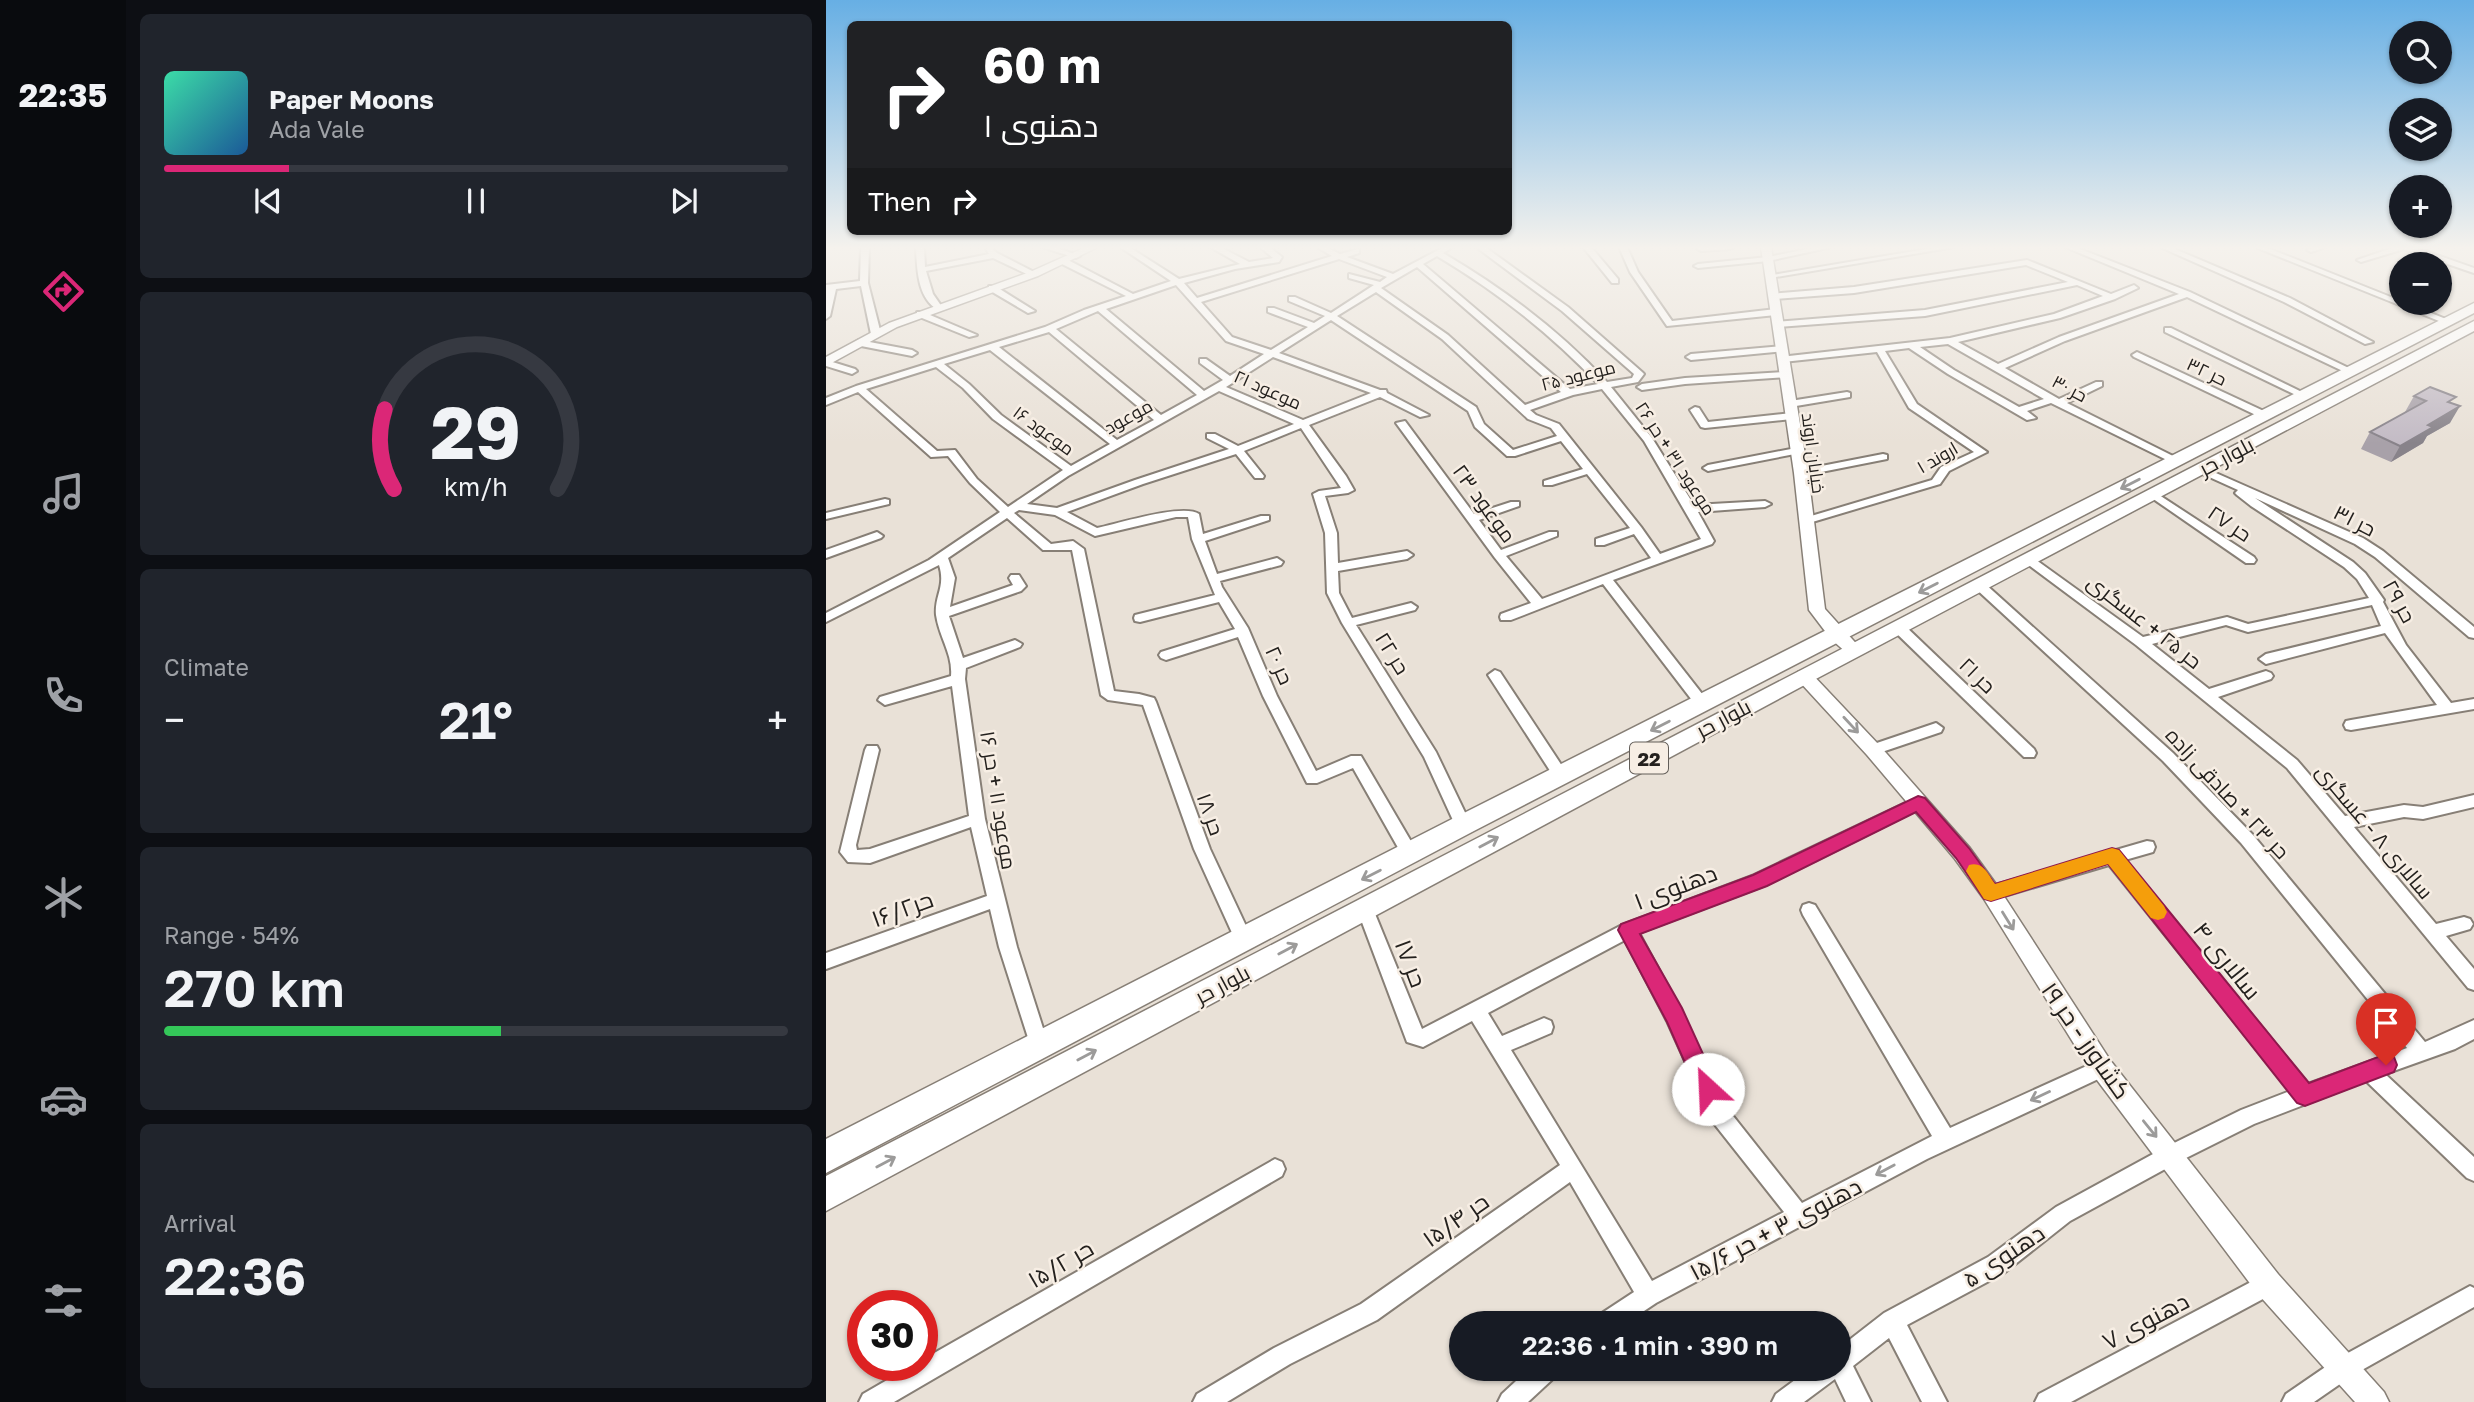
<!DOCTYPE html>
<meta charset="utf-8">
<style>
:root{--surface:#171b24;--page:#20242c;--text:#f1f3f6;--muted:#9ea1a6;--line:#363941;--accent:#db2777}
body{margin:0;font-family:"Golos Text",Cairo,sans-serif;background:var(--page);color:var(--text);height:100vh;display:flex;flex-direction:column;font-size:26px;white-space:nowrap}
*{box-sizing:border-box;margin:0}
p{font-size:23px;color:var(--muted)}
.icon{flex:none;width:38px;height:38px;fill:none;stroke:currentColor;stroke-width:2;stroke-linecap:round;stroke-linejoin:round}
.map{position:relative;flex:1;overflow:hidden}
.sheet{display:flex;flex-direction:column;gap:14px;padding:14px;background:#0d0f14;width:700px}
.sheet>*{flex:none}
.banner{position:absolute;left:21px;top:21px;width:665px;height:214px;border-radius:10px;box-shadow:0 2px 5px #0004;background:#202124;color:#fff;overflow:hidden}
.controls{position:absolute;left:1563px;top:21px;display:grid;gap:14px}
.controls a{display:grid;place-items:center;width:63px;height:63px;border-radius:50%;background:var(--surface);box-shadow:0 2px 5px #0004;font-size:35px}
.speed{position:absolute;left:21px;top:1290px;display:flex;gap:14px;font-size:35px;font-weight:700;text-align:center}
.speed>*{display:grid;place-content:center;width:91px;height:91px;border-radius:50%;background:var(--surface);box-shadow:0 2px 5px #0004;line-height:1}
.speed .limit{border:10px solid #d22;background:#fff;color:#111}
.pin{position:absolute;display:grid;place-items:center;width:60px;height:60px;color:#fff;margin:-72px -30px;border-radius:50% 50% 50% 0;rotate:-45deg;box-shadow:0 0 7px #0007}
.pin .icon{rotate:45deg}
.me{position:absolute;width:77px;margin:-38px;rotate:335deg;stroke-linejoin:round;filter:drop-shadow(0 0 5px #0008)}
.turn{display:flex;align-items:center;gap:24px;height:147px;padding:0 21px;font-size:32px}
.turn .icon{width:91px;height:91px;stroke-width:2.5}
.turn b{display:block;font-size:49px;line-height:60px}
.then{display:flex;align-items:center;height:66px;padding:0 21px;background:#0003;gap:14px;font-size:26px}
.big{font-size:52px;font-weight:600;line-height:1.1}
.sheet .widget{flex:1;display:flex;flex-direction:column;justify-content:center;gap:10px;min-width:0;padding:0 24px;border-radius:10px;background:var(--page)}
.sheet .dial{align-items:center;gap:0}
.dial svg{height:182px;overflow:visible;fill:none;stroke:var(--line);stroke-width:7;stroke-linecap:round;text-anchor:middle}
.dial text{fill:var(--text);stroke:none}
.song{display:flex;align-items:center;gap:21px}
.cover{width:84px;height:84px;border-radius:10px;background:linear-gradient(135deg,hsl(160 70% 55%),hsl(210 70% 35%))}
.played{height:7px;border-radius:4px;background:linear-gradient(90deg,var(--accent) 20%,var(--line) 20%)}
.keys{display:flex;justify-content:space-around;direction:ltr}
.heat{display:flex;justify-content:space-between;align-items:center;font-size:38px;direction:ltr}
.charge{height:10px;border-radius:5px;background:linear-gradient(90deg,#34c759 54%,var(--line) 0)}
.trip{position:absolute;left:623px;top:1311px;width:402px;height:70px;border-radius:35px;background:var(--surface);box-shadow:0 2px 5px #0004;font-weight:600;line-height:70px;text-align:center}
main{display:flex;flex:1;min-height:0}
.menu{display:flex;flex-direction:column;width:126px;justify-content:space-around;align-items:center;background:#090b0e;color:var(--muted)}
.menu .icon{width:49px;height:49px}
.menu .selected{color:var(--accent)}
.menu b{font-size:32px;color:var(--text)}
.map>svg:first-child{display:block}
</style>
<main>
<nav class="menu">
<b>22:35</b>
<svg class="icon selected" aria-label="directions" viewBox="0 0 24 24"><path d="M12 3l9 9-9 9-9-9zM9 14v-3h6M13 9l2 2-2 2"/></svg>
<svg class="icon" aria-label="music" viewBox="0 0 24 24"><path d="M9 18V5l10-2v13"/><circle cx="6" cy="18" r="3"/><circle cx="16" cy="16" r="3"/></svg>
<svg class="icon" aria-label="phone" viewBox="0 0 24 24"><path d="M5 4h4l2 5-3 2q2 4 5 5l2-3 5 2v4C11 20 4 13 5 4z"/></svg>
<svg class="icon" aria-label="climate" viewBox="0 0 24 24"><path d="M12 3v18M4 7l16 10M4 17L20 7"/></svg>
<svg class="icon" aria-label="car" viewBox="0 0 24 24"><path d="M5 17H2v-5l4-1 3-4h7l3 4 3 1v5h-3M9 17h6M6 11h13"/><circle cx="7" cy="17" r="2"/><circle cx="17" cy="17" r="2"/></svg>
<svg class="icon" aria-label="filters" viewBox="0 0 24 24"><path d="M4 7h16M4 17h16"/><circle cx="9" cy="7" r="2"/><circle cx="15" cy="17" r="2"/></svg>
</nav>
<section class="sheet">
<div class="widget">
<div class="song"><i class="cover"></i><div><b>Paper Moons</b><p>Ada Vale</p></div></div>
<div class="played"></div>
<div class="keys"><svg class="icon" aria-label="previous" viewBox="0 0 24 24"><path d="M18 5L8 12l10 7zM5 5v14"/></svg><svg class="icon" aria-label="pause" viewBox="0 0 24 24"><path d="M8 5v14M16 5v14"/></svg><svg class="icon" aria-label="next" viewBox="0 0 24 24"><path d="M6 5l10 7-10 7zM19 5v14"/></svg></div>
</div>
<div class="widget dial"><svg viewBox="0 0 100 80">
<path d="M14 69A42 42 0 1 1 86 69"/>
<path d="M14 69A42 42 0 0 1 10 34" stroke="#db2777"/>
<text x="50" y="56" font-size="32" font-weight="700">29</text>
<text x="50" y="72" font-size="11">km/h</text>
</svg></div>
<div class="widget"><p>Climate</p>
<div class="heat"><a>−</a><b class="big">21°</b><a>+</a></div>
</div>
<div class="widget"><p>Range · 54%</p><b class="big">270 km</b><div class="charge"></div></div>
<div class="widget"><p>Arrival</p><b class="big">22:36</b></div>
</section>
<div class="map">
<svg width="1648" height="1402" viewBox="0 0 1648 1402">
<rect width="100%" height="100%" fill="#e9e1d7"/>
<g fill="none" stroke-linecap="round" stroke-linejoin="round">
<g stroke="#877f76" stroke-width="4">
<g id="minor">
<polygon points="35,247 43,247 42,283 55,334 50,337 45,334 35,286 10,289 4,316 0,319 0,285 34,281"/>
<path d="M90,247H98L99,267L163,254L160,249L164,247L171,253L212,274L205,276L167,258L100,271L107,294L116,307L112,310C91,298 91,268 90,247Z"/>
<polygon points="216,247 228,247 254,256 250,258"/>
<path d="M294,247H303L353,279L414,264L384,247H394L423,262L447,258L434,247H443L456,257L453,262L409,269L358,283L371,298L506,256L491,247H500L514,254L533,249V253L521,257L567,274L618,247H627L617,253C677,288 734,331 781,382L806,378L808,374L736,311L650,247H659L742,307L816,372L818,374L812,382L785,387L826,438L868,505L939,501L945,504L939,507L872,512L888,541L886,544L787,580L884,704L877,709L872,708L777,584L685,620H675L674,617L675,614L705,603L669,558L570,423L579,421L648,514L685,502H693V506L653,520L675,550L723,532H731V536L680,556L716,599L825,558L808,534L778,545H770V539L804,528L761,474L726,485H718V481L757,469L735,441L689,456H681L649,427L642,411L505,320L453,353L554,390H560L561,393L603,415L594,417L554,397L483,425L520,476L528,490L522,493L499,496L511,533L512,563L581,551L587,555L581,559L512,571L513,593L526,618L585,603L591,607L589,610L530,625L610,752L645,825L643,829L637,831L631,829L598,757L516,623L501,593L499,533L487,494L493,491L515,488L475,428L418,451L438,476L437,478H429L410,454L317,484L241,512L271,528C291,524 357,503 373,514L377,534L435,516H443V520L379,541L391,574L451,558L457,562L455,565L394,581L396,587L422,628L451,696L490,771L525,756H535L593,855L591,860L585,862L579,860L527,768L491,783H481L437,696L412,637L340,660L335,658L333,655L335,652L409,629L393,602L314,622L309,621L308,618L309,615L389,595L366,539L362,517H350L269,536L229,515L193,510L188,513L225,544L247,541L258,549L288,691L313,694L328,698L330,702L384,849L427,941L424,946L418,949L412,946L368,849L317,705L282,700L275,695L246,550H217L181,518L122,558L129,578L124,607L187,585L183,578L185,575H193L200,586L195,591L123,616L137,658L189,640L196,644L194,647L140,668L139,679L159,819L191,947L223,1047L221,1053L214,1056L207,1053L205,1047L173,947L164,909L0,969V953L161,896L145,827L44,863L22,862L14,852L39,750L41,746H51L53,750L30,845L31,850L44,849L143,816L126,686L59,705L52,700L54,697L125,676C127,654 113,637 110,615C108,596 120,587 113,565L0,622V613L103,560L174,512L144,483L122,456L105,457L32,392L0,405V398L30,386L219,327L258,310L300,296L236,264V260H242L307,294L345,281ZM611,256C670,291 725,334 772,384L744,389L597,264ZM513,259L561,277L554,282L523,274V278L548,285L505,313L469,297H463V301L499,316L488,323L448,308H442V312L482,327L445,350L406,337L375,302ZM591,267L735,392L699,405L622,335L555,288ZM350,285L400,341L438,354L404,376L380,359H374V363L397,380L378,391L280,309ZM550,292L616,339L702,419L725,428L731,436L687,450L658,424L650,407L511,316ZM272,311L371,395L335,415L230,329ZM223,332L328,420L291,440L173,347ZM164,350L284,444L245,466L175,415L143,384L118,364ZM447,357L545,393L477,420L400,387ZM110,367L137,388L167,419L237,470L182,507L151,479L129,450L111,451L40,389ZM776,389L818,441L875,539L834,554L815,527L733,424L710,415L704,410L747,395ZM393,391L468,424L412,446L389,434H381V438L403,449L309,480L231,508L201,504L242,476Z"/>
<polygon points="757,247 765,247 792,279 792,283 786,283"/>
<polygon points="793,247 801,247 812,272 846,321 950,309 954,312 950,315 841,326 804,272"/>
<polygon points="875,247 908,247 904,249 875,251 871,249"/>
<polygon points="991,247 1006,247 942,261 872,268 868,266 872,264 942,257"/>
<polygon points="1112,247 1129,247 944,278 940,276"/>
<path d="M1239,247H1249L1364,292L1529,371L1521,373L1361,297L1239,341L1179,368L1233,399L1270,382H1276V386L1241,403L1353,459V463L1349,464L1225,403L1201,411L1210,418L1201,420L1122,374L1083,348L1059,351L1091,404L1161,452L1123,471L1114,484L983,523H975V519L1106,480L1115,467L1148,452L1083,408L1051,352L957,362L954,361V357L1124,338L1228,314L1277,296L1251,285L1099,316L952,327L948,324L949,322L1099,310L1242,282L1200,265L1028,293L947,299L944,298V294L1028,287L1201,260L1285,294L1308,285L1312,288L1289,299L1234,318L1132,342L1172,364L1233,337L1353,294ZM1122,344L1218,399L1193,407L1128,370L1094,347Z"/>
<polygon points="1334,247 1344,247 1464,298 1547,342 1539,344 1458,302"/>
<polygon points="1429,247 1439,247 1625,321 1618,323"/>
<polygon points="1488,247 1500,247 1485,252 1481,250"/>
<polygon points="1569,247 1588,247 1648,268 1648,273 1578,249 1535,262 1531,260"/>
<polygon points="163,286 169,286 209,311 202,313 163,290"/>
<polygon points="91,312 97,312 151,335 143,337 91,316"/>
<polygon points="1339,328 1345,328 1482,395 1474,397 1339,332"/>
<polygon points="33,340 86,350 91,353 86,356 30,345 28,343"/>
<polygon points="956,346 961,349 959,351 865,360 860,357 865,354"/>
<polygon points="1311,352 1442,413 1443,415 1434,417 1308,357 1306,355"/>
<polygon points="0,360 29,369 31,371 26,374 0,366"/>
<polygon points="960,372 965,375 963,377 859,384 816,390 811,387 816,384 859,378"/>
<polygon points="1021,392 1024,393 1024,397 964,407 959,404 964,401"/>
<polygon points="869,407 873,408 882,422 966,413 971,416 966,419 879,428 875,427 864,410"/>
<polygon points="970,448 974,449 974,453 882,471 877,468 882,465"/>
<polygon points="1057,454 1061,455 1061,459 975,476 970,473 975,470"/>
<polygon points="1374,466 1537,538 1557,551 1648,627 1648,638 1643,637 1549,557 1529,544 1429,498 1527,562 1539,573 1558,600 1557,602 1580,645 1625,703 1648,699 1648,709 1525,730 1520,729 1518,725 1520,721 1525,720 1611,705 1559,633 1440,664 1433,659 1440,654 1555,626 1546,605 1422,632 1400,625 1326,644 1383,689 1440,671 1445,673 1447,676 1445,679 1392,697 1471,760 1519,816 1578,805 1597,807 1648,795 1648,807 1597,819 1578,817 1528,827 1610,924 1638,917 1644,919 1647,924 1644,929 1620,936 1648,969 1648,990 1642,988 1461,768 1310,645 1196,560 1202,556 1206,557 1317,637 1401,617 1422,624 1543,598 1531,579 1518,567 1425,506 1411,495 1409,493 1412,490 1370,471 1370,467"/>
<polygon points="1327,491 1428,557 1430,560 1428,563 1420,563 1323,496 1321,494"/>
<polygon points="59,499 63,500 63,504 0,519 0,513"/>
<polygon points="51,532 57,536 55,538 0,558 0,550"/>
<polygon points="1153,581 1157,582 1347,753 1427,835 1599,1042 1648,1020 1648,1039 1629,1049 1559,1074 1648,1157 1648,1181 1641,1178 1540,1081 1428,1124 1352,1162 1244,1221 1178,1273 1081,1325 1121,1402 1096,1402 1063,1338 1027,1366 1045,1402 1020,1402 1009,1379 978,1402 946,1402 950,1394 985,1368 1013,1368 1013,1348 1058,1313 1162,1257 1230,1207 1338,1148 1415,1110 1464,1091 1283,865 1165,900 1159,898 1157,893 1159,888 1321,841 1327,842 1329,847 1327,852 1299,860 1482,1084 1581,1048 1415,843 1337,761 1149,588 1147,585 1149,582"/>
<polygon points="1072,623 1077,624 1208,749 1210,753 1208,757 1198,757 1067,630 1066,627 1067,624"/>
<polygon points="669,670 674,672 740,772 743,776 740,780 730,780 662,675"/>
<polygon points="1110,723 1117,728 1115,732 1047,755 1042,754 1040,750 1042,746"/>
<path d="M1092,797L1097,799L1100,803L1097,807L940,885L813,933L854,1009L900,1107L976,1203L1106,1136L977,915L975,910L977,905L983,903L989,905L1124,1128L1276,1059L1283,1062L1285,1068L1283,1074L1101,1159L830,1303L800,1323H770L773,1315L808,1292L744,1182L551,1320L464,1364L401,1402H367L371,1394L448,1348L535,1304L734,1165L646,1021L597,1047L581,1042L531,909L533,904L539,902L545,904L596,1029L796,925L928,875ZM799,940L841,1021L886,1121L958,1212L826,1281L685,1050L725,1033L727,1027L725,1021L718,1018L676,1036L662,1013Z"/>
<polygon points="449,1159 456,1162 459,1169 456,1176 68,1402 33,1402 37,1394 87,1365 96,1365 96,1360"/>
<polygon points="1442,1273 1450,1276 1453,1284 1450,1292 1245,1402 1209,1402 1213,1394"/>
<polygon points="1644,1286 1648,1288 1648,1307 1527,1375 1488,1402 1456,1402 1460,1394 1511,1359"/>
<polygon points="704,1368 733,1368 730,1376 702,1402 672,1402 676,1394"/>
</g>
</g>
<g stroke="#877f76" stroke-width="3">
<g id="tertiary">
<polygon points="260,247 272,247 212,276 71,327 0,366 0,357 63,323 204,272"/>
<polygon points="935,247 945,247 982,473 999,609 1036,650 1028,656 1022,654 1005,639 983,610 968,473"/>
<polygon points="978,670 984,672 1053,745 1143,847 1172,887 1284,1060 1452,1274 1558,1392 1563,1402 1529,1402 1432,1294 1268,1076 1158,899 1129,859 1041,755 972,680 969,676 972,672"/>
</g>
</g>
<g stroke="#877f76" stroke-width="3">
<g id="primary">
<polygon points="1648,303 1648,313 646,832 0,1173 0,1139 628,818"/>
<polygon points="1648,321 1648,331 986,681 0,1211 0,1176"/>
</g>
</g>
<use href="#minor" fill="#fff" fill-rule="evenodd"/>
<use href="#tertiary" fill="#fff" fill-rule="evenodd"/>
<use href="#primary" fill="#fff" fill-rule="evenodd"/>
</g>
<polygon fill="#a8a1a9" points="1588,396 1627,404 1624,423 1601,436 1597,443 1565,462 1535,449 1544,432 1580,413 1579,412"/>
<polygon fill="#88838a" points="1634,406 1624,423 1601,436 1597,443 1565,462 1574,446 1602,425"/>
<polygon fill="#c3bbc5" stroke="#88838a" stroke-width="2" points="1604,387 1630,397 1622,402 1634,406 1602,425 1607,427 1574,446 1544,432 1600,401 1588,396"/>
<defs><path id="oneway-shaft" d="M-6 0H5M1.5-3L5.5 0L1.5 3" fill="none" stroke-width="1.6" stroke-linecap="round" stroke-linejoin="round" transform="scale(1.75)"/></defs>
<g stroke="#9c9b9a">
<use href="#oneway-shaft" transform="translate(1304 484) rotate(153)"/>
<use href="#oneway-shaft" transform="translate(1102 588) rotate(153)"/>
<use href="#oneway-shaft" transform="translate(1025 725) rotate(47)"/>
<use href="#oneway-shaft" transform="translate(834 726) rotate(153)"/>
<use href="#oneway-shaft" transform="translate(663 842) rotate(-28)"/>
<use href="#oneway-shaft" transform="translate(545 875) rotate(153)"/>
<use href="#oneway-shaft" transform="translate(1182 921) rotate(58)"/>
<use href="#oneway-shaft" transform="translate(462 949) rotate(-28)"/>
<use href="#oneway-shaft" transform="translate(261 1055) rotate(-28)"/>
<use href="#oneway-shaft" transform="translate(1214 1096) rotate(155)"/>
<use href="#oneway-shaft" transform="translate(1324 1129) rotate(51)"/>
<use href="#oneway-shaft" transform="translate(60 1162) rotate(-28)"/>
<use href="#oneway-shaft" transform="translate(1059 1170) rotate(152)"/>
</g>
<linearGradient id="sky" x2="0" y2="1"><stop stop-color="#67afe4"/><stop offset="0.56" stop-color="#f5f2ed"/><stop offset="1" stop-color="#f5f2ed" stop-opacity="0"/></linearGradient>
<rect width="1648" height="443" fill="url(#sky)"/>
<polygon fill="#db2777" stroke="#8e194d" stroke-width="2" points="1092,796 1099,798 1143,848 1169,884 1286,848 1293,850 1483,1083 1560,1054 1568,1057 1571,1065 1568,1072 1479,1106 1471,1103 1282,864 1165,901 1158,899 1130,858 1090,812 941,886 814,934 856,1008 893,1089 890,1097 882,1100 874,1097 841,1022 792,930 795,924 927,875"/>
<path fill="#f59e0b" d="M1286,848L1293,850L1338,906L1341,912L1338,918L1332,920L1325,918L1282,864L1165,901L1158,899L1140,871L1143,865C1157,861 1162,874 1169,884Z"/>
<g text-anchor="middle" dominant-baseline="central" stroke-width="5" stroke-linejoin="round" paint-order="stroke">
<g font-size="18" fill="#24211e" stroke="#f7eee4">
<text transform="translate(1381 371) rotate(25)">حر ۳۲</text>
<text transform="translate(752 375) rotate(-14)">موعود ۲۵</text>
<text transform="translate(1244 388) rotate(28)">حر ۳۰</text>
<text transform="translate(442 389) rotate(24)">موعود ۲۱</text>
<text transform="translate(302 416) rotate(-29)">موعود</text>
<text transform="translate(218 430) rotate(36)">موعود ۱۶</text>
<text transform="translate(988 453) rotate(82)">خیابان اروند</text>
<text transform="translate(1111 457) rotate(-30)">اروند ۱</text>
<text transform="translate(850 458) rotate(57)">موعود ۳۱ + حر ۲۶</text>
</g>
<rect fill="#f7eee4" stroke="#635e59" stroke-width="2" x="804" y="742.5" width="38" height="31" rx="5"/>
<g font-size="19" font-weight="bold" fill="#24211e">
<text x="823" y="758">22</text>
</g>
<g font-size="21" fill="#24211e" stroke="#f7eee4">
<text transform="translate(1400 456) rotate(-28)">بلوار حر</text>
<text transform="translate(659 503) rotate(54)">موعود ۲۳</text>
<text transform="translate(1529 520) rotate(27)">حر ۳۱</text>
<text transform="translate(1404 523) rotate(34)">حر ۲۷</text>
<text transform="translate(1574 601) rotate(61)">حر ۲۹</text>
<text transform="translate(1319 621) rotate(38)">حر ۲۵ + عسگری</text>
<text transform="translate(567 653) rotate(58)">حر ۲۲</text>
<text transform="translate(454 665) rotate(66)">حر ۲۰</text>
<text transform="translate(1152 675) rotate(44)">حر ۲۱</text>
<text transform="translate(897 718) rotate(-28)">بلوار حر</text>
<text transform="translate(1402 793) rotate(47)">حر ۲۳ + صادقی زاده</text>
<text transform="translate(173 800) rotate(81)">موعود ۱۱ + حر ۱۶</text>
<text transform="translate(385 814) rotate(70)">حر ۱۸</text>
<text transform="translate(1549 831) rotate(50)">سالاری ۸ - عسگری</text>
<text transform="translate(396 984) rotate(-28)">بلوار حر</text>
</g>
<g font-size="24" fill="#24211e" stroke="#f7eee4">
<text transform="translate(849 886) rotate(-21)">دهنوی ۱</text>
<text transform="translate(76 908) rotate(-20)">حر۱۶/۲</text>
<text transform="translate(1402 960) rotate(51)">سالاری ۴</text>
<text transform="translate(586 963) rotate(69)">حر ۱۷</text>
<text transform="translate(1261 1040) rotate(55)">کشاورز - حر ۱۹</text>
<text transform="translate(629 1219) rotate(-35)">حر ۱۵/۴</text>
<text transform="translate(949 1228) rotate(-28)">دهنوی ۳ + حر ۱۵/۶</text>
<text transform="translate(1177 1255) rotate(-34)">دهنوی ۵</text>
<text transform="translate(234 1263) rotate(-30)">حر ۱۵/۲</text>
<text transform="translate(1319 1320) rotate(-28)">دهنوی ۷</text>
</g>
</g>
</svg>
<div class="controls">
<a><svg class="icon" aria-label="search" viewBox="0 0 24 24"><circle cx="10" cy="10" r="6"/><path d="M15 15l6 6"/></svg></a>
<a><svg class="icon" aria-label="layers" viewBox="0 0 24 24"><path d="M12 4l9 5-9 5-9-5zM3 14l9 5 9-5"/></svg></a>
<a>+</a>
<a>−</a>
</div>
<div class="speed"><div class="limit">30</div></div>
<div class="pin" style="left:1560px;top:1065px;background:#d93025"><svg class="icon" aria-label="arrive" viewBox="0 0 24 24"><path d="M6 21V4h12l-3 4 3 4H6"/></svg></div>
<svg class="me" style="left:882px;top:1089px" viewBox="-20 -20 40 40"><circle r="19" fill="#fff"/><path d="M0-13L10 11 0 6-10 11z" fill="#db2777"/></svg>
<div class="trip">22:36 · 1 min · 390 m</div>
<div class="banner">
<div class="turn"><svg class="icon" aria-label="right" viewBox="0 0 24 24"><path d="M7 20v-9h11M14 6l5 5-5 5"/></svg><div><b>60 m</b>دهنوی ۱</div></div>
<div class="then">Then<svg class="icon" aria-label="right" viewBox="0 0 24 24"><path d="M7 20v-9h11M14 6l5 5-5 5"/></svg></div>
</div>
</div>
</main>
